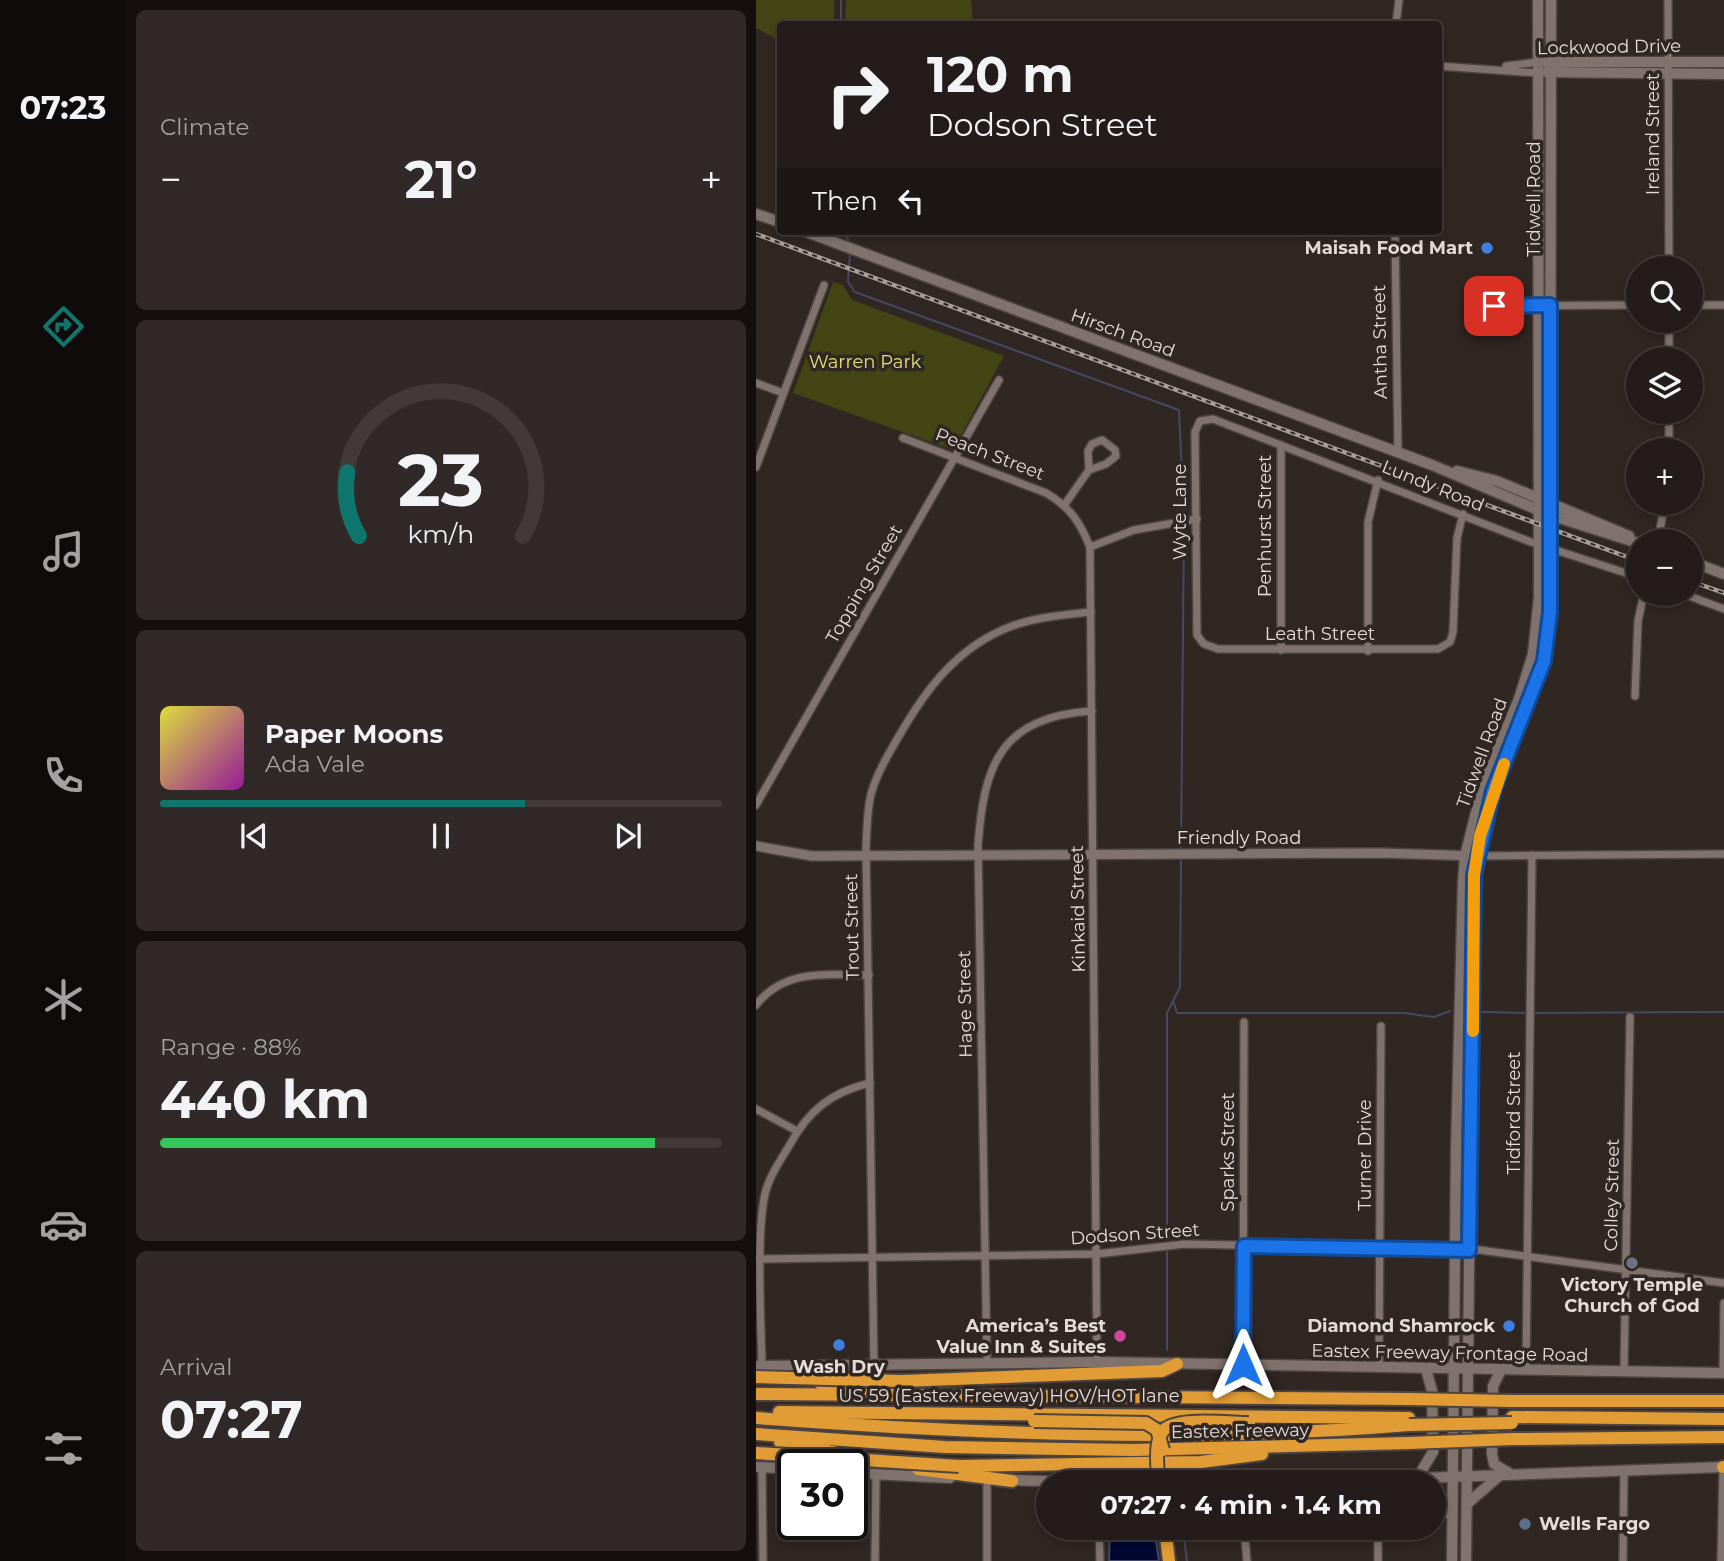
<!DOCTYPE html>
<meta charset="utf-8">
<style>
:root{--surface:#241c1a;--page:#302927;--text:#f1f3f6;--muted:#a3a1a2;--line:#413a39;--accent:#0f766e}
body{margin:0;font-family:Montserrat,sans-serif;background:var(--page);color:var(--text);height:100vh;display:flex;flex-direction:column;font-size:26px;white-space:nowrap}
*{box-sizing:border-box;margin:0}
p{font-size:23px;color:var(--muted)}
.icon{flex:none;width:38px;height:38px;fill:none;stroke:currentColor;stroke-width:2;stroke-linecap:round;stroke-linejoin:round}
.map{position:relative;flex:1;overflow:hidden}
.panel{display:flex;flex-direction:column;gap:10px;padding:10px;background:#140f0e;width:630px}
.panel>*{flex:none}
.guide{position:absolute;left:21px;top:21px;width:665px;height:214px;border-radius:7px;box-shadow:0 4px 10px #0003,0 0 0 2px var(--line);background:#241c1a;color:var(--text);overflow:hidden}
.fabs{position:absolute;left:870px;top:256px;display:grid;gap:14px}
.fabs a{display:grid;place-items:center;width:77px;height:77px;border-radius:50%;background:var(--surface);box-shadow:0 4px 10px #0003,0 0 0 2px var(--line);font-size:35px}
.speed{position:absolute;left:21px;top:1449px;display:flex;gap:14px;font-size:35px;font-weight:700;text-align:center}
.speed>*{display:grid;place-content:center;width:91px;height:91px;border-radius:50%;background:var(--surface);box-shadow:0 4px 10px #0003,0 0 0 2px var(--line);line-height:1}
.speed .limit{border:4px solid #111;border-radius:10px;background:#fff;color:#111}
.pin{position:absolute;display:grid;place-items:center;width:60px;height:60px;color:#fff;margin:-30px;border-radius:14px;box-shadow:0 4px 10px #0006}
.me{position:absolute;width:77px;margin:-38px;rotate:0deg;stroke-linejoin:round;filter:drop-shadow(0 0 5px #0008)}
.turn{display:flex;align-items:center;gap:24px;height:147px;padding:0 35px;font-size:32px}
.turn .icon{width:91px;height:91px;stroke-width:2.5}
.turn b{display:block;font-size:49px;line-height:60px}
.then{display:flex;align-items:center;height:66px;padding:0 35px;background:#0003;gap:14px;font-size:26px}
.big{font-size:52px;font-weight:700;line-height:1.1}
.panel .widget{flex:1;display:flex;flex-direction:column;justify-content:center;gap:10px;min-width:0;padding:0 24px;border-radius:10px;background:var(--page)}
.panel .dial{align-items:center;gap:0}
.dial svg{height:182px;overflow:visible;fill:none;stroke:var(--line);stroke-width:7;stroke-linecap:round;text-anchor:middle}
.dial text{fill:var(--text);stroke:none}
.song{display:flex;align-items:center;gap:21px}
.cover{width:84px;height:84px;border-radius:10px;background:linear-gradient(135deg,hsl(60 70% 55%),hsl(300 70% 35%))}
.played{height:7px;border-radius:4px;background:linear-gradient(90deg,var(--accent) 65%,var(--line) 65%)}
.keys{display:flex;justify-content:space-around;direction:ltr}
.heat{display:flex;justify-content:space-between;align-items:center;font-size:38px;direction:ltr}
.charge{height:10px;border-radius:5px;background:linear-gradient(90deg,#34c759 88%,var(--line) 0)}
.trip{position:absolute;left:280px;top:1470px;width:410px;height:70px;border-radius:35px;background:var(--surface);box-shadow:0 4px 10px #0003,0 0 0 2px var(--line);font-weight:700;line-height:70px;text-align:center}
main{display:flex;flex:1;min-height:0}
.tabs{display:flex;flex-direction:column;width:126px;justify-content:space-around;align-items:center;background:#0e0b0a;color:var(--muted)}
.tabs .icon{width:49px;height:49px}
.tabs .current{color:var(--accent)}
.tabs b{font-size:32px;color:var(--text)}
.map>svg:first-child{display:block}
</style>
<main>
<nav class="tabs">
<b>07:23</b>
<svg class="icon current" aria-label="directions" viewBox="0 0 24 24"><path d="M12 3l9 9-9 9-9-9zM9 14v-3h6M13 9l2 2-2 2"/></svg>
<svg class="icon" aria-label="music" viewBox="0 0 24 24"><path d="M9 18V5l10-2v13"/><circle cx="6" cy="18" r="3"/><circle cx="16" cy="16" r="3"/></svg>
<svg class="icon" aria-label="phone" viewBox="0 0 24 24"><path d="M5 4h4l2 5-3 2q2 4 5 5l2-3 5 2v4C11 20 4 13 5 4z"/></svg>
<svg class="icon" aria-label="climate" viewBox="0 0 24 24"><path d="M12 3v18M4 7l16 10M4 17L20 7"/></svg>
<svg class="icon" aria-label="car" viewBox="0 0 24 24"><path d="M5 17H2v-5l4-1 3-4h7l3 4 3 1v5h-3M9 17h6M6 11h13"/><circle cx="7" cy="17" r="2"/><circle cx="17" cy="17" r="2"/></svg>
<svg class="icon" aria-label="filters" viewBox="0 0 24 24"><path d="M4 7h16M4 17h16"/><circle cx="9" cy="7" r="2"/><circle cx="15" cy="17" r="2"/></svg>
</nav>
<section class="panel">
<div class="widget"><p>Climate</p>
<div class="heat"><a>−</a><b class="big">21°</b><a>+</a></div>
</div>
<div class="widget dial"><svg viewBox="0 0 100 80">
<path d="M14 69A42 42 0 1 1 86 69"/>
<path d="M14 69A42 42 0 0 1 9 41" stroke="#0f766e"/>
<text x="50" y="56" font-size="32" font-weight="700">23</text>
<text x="50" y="72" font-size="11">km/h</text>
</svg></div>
<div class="widget">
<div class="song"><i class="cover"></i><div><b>Paper Moons</b><p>Ada Vale</p></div></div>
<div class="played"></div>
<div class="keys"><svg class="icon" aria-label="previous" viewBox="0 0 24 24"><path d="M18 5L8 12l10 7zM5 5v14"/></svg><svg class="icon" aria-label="pause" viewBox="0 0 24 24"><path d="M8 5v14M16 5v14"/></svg><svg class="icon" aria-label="next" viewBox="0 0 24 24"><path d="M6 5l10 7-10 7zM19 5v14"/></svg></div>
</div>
<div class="widget"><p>Range · 88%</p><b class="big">440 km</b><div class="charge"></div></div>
<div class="widget"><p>Arrival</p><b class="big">07:27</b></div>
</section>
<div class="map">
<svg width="968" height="1561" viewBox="0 0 968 1561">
<rect width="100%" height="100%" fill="#302622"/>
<g fill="#444514">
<polygon points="0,0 78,0 78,24 24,24 24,41 0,28"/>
<polygon points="90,0 215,0 217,24 89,24"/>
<polygon points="77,282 87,285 96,300 248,356 197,450 37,393"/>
</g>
<polygon fill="#000831" stroke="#444863" stroke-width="2" points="354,1528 398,1528 403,1561 353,1561"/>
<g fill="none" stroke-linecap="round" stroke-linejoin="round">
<g stroke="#444863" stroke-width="2">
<polyline points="85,0 85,24"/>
<polyline points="90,231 93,245"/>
<polyline points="94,253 92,282 99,292 423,410 428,519"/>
<polyline points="425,852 428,525"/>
<polyline points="418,1003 421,1013 648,1013 678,1017 694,1011"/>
<polyline points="726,1012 771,1013"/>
<polyline points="777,1013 968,1012"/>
<polyline points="411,1244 411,1013 424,987 425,857"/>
<polyline points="411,1250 411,1350"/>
<polyline points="427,1528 431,1561"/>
</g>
<g stroke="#4d4441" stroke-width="10">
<g id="minor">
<polyline points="912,0 913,268"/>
<polyline points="640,24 643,0"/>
<polyline points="682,66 782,73"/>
<polyline points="750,66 782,62"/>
<polyline points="639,231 642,452"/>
<polyline points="934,305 968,305"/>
<polyline points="738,306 882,305"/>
<polyline points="913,320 913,359"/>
<polyline points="0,383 27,393"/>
<polyline points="913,411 913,450"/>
<path d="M147,438L290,493C314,507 324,522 334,547L341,1362"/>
<polyline points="0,467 68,285"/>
<polyline points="309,504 333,470 332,451 336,444 346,440 359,450 360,456 350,464 333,470"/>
<polyline points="707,514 701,538 697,632 694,642 682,649 462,649 448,644 441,635 439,432 444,421 457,419 775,542 882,577"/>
<polyline points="902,541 909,502"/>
<polyline points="334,547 378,530 441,519"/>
<polyline points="925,593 968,609"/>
<polyline points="525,650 525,445"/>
<polyline points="612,651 612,522 622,480"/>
<polyline points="879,696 882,621 888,593"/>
<polyline points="0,805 243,380"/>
<polyline points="721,856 968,854"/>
<path d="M0,1005C29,968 70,975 113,975"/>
<polyline points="0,1109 41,1131"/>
<polyline points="0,1259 341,1254 429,1244 662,1249 724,1250 968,1283"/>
<path d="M231,1363L222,845C228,764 245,717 336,711"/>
<polyline points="487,1365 488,1022"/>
<path d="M6,1366C5,1319 0,1236 9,1194C13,1177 24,1161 33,1146C52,1111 75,1092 114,1083"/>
<path d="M118,1366L110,847C111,830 111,811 115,794C121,773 132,755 143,736C170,689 202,646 256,626C281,617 308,615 335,612"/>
<polyline points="623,1368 625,1026"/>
<polyline points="770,1371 776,855"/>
<polyline points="868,1372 874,1017"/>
<polyline points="967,1373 968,1303"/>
<polyline points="6,1468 7,1561"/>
<polyline points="343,1528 344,1561"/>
<polyline points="488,1528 491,1561"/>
<polyline points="119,1561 120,1475"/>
<polyline points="231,1561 231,1480"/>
<polyline points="622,1561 622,1528"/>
<polyline points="867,1561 868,1471"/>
<polyline points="965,1561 967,1467"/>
</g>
</g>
<g stroke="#4d4441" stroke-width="12">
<polyline id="tertiary" points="0,846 56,856 624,853 721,856"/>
</g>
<g stroke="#4d4441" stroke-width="13">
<g id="secondary">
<polyline points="790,62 968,62"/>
<polyline points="790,72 968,74"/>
<polyline points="0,214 24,222"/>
<polyline points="48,231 676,465 794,515 882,543"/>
<polyline points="701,471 741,481 873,536"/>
<polyline points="934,561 968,574"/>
<polyline points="0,1366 341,1362 968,1373"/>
<polyline points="745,1370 737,1386 736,1454 738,1464 753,1473"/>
<polyline points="0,1467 37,1469"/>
<polyline points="96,1473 194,1478"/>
<polyline points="251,1480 322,1482"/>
<polyline points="660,1480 677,1452 676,1391 670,1369"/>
<polyline points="556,1482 968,1467"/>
<polyline points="677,1493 695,1515"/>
<polyline points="712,1503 743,1476"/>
<polyline points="696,1561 700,1149 707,882 709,856 727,785 763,699 777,654 783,597 782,0"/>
<polyline points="710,1561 717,875 737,791 788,661 794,612 795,0"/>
</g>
</g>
<g stroke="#4d4441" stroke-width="16">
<g id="motorway">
<polyline points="146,1381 406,1371 421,1364"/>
<polyline points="64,1383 104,1394"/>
<polyline points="0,1394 654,1399"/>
<polyline points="755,1401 968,1401"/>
<polyline points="23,1412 653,1418"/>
<polyline points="756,1417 968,1419"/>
<path d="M0,1418C217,1434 436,1443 653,1425"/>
<polyline points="0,1434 189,1447 377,1450 653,1443"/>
<polyline points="757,1439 968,1437"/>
<polyline points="24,1442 86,1454"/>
<polyline points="203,1466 445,1462 506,1454"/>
<polyline points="967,1467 968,1467"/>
<polyline points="162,1469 256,1481"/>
<polyline points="409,1528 413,1561"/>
</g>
</g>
<use href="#minor" stroke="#80736e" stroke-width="7"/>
<use href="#tertiary" stroke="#80736e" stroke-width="9"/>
<use href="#secondary" stroke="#80736e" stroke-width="10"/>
<use href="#motorway" stroke="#e19c35" stroke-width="12"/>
<g stroke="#a79f9b" stroke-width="4.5">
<g id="rail">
<polyline points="0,234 882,561"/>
<polyline points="934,581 968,593"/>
</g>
</g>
<use href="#rail" stroke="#302622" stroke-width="2" stroke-dasharray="5" stroke-linecap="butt"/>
<g stroke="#4d4441" stroke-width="16" stroke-linecap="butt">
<g id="motorway-bridge">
<polyline points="0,1377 146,1381"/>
<polyline points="654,1399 755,1401"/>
<polyline points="278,1421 390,1423 401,1430 407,1450"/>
<polyline points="653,1425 756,1423"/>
<polyline points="653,1443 757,1439"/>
<polyline points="0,1453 203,1466"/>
<path d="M402,1482C402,1468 398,1445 406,1432C417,1416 473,1423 493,1423"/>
</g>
</g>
<use href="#motorway-bridge" stroke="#e19c35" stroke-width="12"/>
</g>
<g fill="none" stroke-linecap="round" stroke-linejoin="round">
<g stroke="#114b97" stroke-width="18">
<polyline id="route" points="487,1365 488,1246 713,1250 718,875 737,791 788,661 794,612 794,305 738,306"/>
</g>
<use href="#route" stroke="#1a73e8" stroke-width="12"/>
<polyline stroke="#f59e0b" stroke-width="12" points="717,1031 718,875 724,836 748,764"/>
</g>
<g fill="#3f7fe0" stroke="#302622" stroke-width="2.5">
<circle cx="731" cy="248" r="7"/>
<circle cx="753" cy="1326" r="7"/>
<circle cx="83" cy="1345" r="7"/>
</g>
<circle fill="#6b7280" stroke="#302622" stroke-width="2.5" cx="876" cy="1263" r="7"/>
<circle fill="#d1479c" stroke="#302622" stroke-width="2.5" cx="364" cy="1336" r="7"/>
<circle fill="#5c6f8a" stroke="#302622" stroke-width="2.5" cx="769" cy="1524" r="7"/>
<g text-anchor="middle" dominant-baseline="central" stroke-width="7" stroke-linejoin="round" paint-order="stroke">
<g font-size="18" fill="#e3dcd9" stroke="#302622">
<text transform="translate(853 47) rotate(-1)">Lockwood Drive</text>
<text transform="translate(897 134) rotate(-90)">Ireland Street</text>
<text transform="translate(778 199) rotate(-90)">Tidwell Road</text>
<text transform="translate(367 333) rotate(20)">Hirsch Road</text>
<text transform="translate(624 342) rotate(-91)">Antha Street</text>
<text transform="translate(234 454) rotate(21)">Peach Street</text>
<text transform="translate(677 486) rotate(22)">Lundy Road</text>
<text transform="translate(424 512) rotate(-90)">Wyte Lane</text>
<text transform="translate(509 526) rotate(-90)">Penhurst Street</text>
<text transform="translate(108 584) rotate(-60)">Topping Street</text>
<text x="564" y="634">Leath Street</text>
<text transform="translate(726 753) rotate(-70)">Tidwell Road</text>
<text x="483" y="838">Friendly Road</text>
<text transform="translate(322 909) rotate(-91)">Kinkaid Street</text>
<text transform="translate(96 927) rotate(-91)">Trout Street</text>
<text transform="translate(209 1004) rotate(-91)">Hage Street</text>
<text transform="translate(758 1113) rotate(-90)">Tidford Street</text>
<text transform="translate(472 1152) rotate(-90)">Sparks Street</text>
<text transform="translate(609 1155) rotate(-90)">Turner Drive</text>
<text transform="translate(856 1195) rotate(-89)">Colley Street</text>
<text transform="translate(379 1234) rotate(-4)">Dodson Street</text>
<text transform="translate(694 1353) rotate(1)">Eastex Freeway Frontage Road</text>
<text x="253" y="1396">US 59 (Eastex Freeway) HOV/HOT lane</text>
<text transform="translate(484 1431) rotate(-1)">Eastex Freeway</text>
</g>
<g font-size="18" font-weight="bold" fill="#e3dcd9" stroke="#302622" text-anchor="end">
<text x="717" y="248">Maisah Food Mart</text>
<text x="876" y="1285" text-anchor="middle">Victory Temple<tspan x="876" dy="21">Church of God</tspan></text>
<text x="350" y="1326">America’s Best<tspan x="350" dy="21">Value Inn &amp; Suites</tspan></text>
<text x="739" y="1326">Diamond Shamrock</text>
<text x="83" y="1367" text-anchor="middle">Wash Dry</text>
<text x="783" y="1524" text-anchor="start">Wells Fargo</text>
</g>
<g font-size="18" fill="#dee271" stroke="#302622">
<text x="109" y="362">Warren Park</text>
</g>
</g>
</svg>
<div class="fabs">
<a><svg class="icon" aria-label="search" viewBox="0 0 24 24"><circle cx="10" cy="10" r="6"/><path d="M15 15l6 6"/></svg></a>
<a><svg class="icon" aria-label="layers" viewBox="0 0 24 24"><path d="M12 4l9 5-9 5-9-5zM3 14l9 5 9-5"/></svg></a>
<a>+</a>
<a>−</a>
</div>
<div class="speed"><div class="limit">30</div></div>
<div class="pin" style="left:738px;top:306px;background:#d93025"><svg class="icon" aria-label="arrive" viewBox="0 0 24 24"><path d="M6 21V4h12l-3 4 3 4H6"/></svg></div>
<svg class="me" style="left:487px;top:1365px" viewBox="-20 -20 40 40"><path d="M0-17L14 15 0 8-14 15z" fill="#1a73e8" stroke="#fff" stroke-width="4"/></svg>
<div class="trip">07:27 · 4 min · 1.4 km</div>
<div class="guide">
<div class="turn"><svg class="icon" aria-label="right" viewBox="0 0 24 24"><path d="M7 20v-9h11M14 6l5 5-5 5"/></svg><div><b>120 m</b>Dodson Street</div></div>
<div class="then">Then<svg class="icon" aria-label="left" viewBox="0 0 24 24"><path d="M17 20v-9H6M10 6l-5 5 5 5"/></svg></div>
</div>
</div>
</main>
